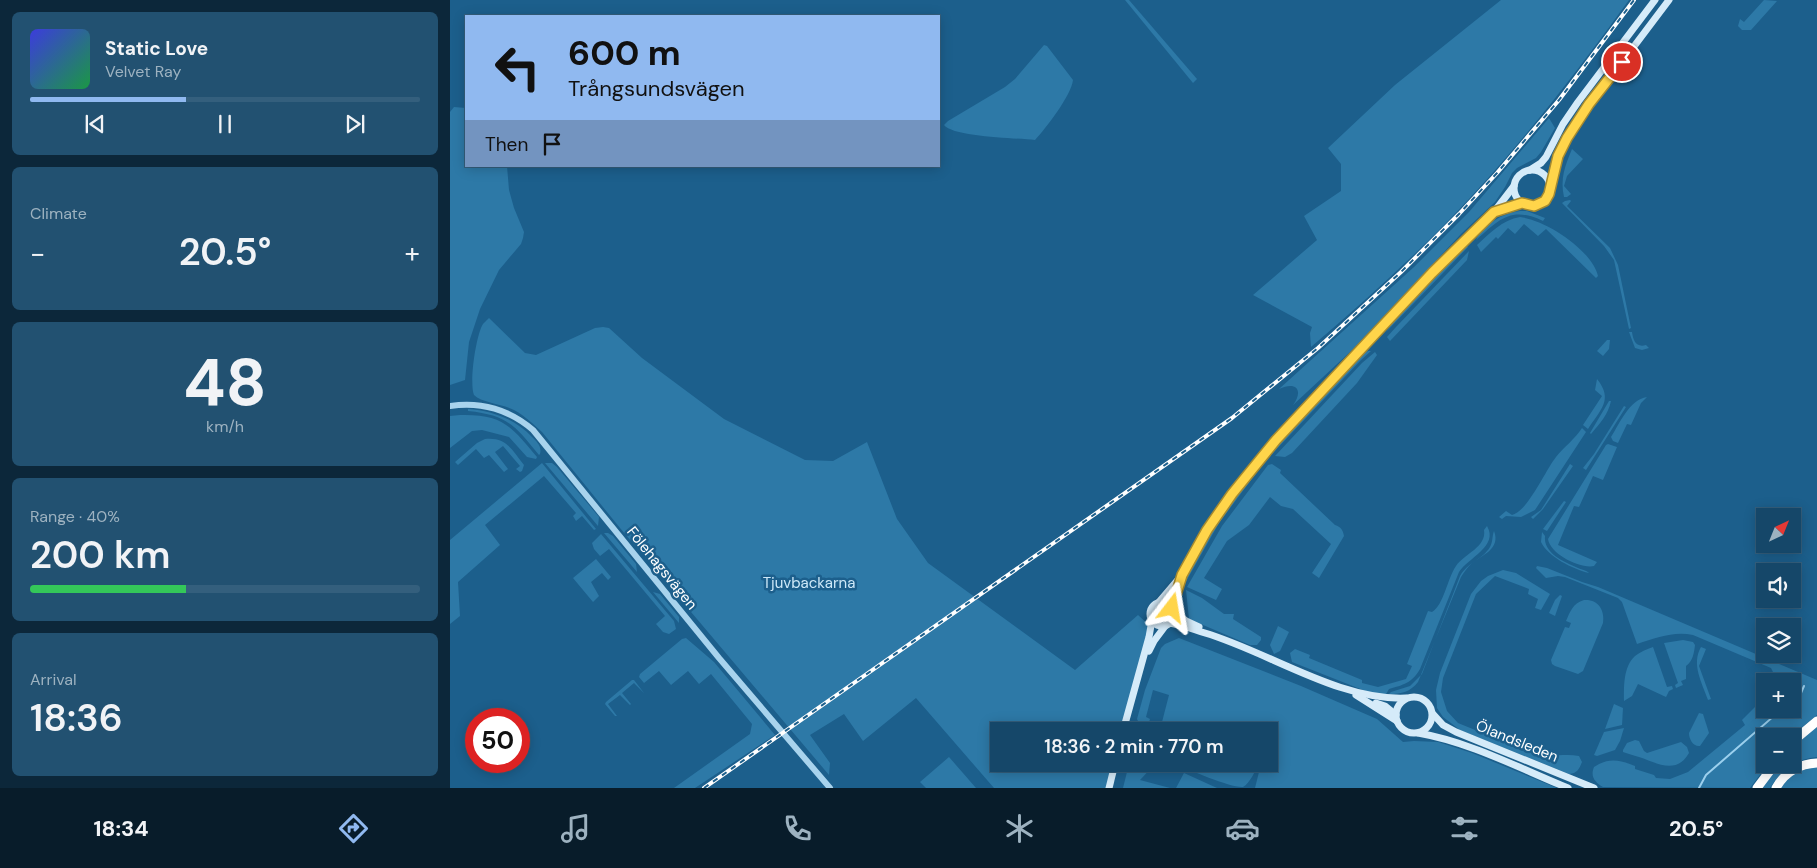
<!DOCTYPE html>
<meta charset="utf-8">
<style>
:root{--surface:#154769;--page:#225171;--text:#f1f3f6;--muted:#9db2c0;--line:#345f7d;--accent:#90b9f0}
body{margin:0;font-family:"DM Sans",sans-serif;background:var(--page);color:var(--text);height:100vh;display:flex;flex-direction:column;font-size:19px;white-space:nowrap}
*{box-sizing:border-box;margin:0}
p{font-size:16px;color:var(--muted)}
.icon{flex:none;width:28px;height:28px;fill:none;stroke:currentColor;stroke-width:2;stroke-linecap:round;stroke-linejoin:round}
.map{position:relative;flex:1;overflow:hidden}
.details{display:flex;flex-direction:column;gap:12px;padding:12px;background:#0c273a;width:450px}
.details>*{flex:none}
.hud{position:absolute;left:15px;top:15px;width:475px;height:152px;border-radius:0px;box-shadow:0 2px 12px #0003,0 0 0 1px var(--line);background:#90b9f0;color:#111;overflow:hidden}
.needle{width:32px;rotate:43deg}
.controls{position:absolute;left:1306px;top:508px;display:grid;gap:10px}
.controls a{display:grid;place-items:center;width:45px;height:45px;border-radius:0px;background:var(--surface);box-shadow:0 2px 12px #0003,0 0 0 1px var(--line);font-size:25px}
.speed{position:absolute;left:15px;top:708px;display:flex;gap:10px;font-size:25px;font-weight:700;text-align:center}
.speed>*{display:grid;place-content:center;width:65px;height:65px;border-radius:50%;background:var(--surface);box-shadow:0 2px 12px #0003,0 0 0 1px var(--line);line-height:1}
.speed .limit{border:8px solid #d22;background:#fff;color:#111}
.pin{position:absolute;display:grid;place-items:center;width:42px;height:42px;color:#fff;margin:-21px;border:2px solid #fff;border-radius:50%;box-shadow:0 1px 5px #0007}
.me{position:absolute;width:55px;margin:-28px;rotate:14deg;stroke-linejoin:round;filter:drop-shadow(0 0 4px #0008)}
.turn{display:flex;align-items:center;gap:18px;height:105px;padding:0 20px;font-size:22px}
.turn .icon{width:65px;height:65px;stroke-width:2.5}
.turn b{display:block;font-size:35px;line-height:42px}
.then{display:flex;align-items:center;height:48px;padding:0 20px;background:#0003;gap:10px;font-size:19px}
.big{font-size:38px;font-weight:600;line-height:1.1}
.details .widget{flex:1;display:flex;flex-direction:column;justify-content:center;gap:8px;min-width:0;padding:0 18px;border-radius:8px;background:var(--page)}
.details .dial{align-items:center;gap:0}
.dial b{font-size:65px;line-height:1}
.song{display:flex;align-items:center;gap:15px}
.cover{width:60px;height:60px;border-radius:8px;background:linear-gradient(135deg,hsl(240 70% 55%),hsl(140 70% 35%))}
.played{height:5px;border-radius:2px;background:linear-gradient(90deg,var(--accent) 40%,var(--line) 40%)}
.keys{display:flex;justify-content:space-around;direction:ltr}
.heat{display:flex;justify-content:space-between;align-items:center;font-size:28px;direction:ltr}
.charge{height:8px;border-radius:4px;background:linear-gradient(90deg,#34c759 40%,var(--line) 0)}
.trip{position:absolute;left:540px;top:722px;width:288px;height:50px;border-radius:0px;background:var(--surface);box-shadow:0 2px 12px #0003,0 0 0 1px var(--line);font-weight:600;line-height:50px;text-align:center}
.dock{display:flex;height:80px;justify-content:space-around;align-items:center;background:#081c2a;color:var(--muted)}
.dock .icon{width:35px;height:35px}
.dock .active{color:var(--accent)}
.dock b{font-size:22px;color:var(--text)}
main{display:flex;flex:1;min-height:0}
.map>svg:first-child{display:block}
</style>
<main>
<section class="details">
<div class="widget">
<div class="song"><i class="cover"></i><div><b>Static Love</b><p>Velvet Ray</p></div></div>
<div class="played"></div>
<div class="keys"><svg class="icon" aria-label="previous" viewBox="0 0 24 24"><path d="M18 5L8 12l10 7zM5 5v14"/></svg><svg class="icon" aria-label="pause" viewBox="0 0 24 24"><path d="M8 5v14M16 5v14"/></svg><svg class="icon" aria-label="next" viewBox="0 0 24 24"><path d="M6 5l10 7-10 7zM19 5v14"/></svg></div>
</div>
<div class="widget"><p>Climate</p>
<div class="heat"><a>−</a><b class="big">20.5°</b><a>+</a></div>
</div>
<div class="widget dial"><b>48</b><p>km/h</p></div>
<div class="widget"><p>Range · 40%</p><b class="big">200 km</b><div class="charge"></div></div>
<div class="widget"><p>Arrival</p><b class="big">18:36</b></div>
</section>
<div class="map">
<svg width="1367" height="788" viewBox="0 0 1367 788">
<rect width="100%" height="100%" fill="#1c5f8c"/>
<g fill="#2d79a7">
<polygon points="675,0 679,0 747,79 743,83"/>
<path d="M1051,0H1179C1124,76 1066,151 1000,219C956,264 909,306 861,347L860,333L862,327L803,295L867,240L854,216L891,191V164L878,148L945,85Z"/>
<polygon points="1314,0 1327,1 1301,30 1292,30 1288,26 1290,19 1294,22"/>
<path d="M594,45L597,46L623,80C621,96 596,128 585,140C567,138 503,137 494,125L498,121L555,87L565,79Z"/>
<polygon points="4,107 16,108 16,166 57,166 59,190 64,208 74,232 73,238 71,244 49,270 30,309 19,342 15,380 0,385 0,112"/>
<path d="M1099,118L1105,128L1091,152L1086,158L1067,168L1062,173L1055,187L1045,202L1011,234L901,351L843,405C854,390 846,381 829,389L964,267L1019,212Z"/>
<path d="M1122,149L1133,159L1117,176L1114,186L1121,194L1117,197H1114C1110,178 1115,166 1122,149Z"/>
<polygon points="1120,200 1121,201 1117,206 1160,248 1168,265 1181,328 1179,329 1164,260 1154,246 1112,203 1115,201"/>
<path d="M1070,211H1077L1095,218L1093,221C1061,206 1050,219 1026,240C1034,224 1053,213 1070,211Z"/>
<path d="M1070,217C1096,220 1142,250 1148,276L1146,278L1096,229L1088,236L1074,224L1065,234L1058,228L1048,239L1046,237L1031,252L1027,245C1040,233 1052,220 1070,217Z"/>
<polygon points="1016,245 1018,247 936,332 948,316"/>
<polygon points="1019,251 1017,260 940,341 937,337 946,327"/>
<path d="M39,318L75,353L86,355L145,328L153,327L159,328L192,358L274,419L355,460L383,461L417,442L447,519L478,563L625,670L688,615L700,626L673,731H549V764H665L659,788H544L466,698L413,741L394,714L360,735L380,763L379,775L170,528L92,432C83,424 75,416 64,410C53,404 32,403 24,395C19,383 26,335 33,324C34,323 38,319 39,318Z"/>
<path d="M1179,332H1182C1183,340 1186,348 1196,345L1199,348L1192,350L1185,348Z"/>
<polygon points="1157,340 1160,340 1159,349 1153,356 1147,351"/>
<polygon points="918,351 921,351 911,360 822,454 824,448 911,355"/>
<polygon points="925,352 927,355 907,383 842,453 835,457 825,456 912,363"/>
<path d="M1147,379C1164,400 1150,410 1138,429L1133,425L1152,396L1145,390Z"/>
<path d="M1197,397L1191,403L1181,425L1177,424L1168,443L1163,441L1161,437C1170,423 1179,400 1197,397Z"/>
<path d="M1159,401H1161C1158,415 1150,423 1141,434L1140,433Z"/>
<polygon points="1174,406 1176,407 1136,470 1133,468 1144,454"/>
<path d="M18,409C43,411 65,419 82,437C87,442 92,446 90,454L89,455C65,426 58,415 18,411Z"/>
<path d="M10,415C53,414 61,426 87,457L86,459L77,457L59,437L32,430L22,431L0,448V416Z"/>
<path d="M1132,428L1136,432L1085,510L1071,517L1056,516L1052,519L1049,517L1056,511L1062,515C1078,511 1095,471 1106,457C1114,447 1125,439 1132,428Z"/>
<path d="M35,439C57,437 62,450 74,465L72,471L70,472L66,469L70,466L53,446L45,452L58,469L54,472L39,455L34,458L26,449L8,465L5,462L27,443Z"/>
<path d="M1158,444L1167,447L1153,480L1143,476L1129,507L1124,506L1108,545L1147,562L1144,566C1130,569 1100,554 1098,539L1156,445Z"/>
<polygon points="92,463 146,529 144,530 132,516 126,521 123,516 126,513 94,476 35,525 50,545 8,582 10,616 0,624 0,540"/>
<polygon points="95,463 102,463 107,467 149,517 148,526"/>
<path d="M822,464L831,470L830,473L885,525C891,527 893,530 894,536L869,578L862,573L881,544L843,509L831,506L820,497L799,525L777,541L754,578L772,589L766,600L737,587L772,526L818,465Z"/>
<polygon points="1120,464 1123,466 1093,509 1083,519 1081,517 1091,510"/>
<path d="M810,468L769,523L734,585L732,597L735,616C730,612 726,608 727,600C729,580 793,475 810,468Z"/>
<polygon points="1114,501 1116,502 1097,531 1093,529"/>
<path d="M1037,526C1049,546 1018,558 1009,572L970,669C962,683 953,685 939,689L935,696L923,694L842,662L840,653L845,649L860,655L859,658L912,680V683L928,687L956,679L962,666L957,664L978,611L982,612C994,605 997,579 1006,566C1014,554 1037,547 1034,530Z"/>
<path d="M1044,531C1051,549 1032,555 1021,564C1017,568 1014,572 1011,577L968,682C960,692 952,694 939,694L941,692L960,686L972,674L1010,576C1018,562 1033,559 1040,547C1043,542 1042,536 1044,531Z"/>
<path d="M1092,532L1095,536C1093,553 1114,562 1128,568C1133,570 1136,570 1139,573C1123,569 1098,557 1091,542Z"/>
<polygon points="154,533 158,533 163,536 186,564 187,572"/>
<polygon points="151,534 224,621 226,629 219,634 213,632 206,624 215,616 159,549 150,556 144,549 142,543"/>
<polygon points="146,559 161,577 158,580 152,573 141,582 149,596 143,602 123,578"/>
<path d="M1087,566L1097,568L1132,582L1148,587L1367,680V715L1341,736H1315V764H1318L1300,788L1153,787C1145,782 1140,777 1144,767C1159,757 1170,760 1185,766V769L1204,775L1206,778L1220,779L1238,772L1295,725L1292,720L1315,697V709H1342V681H1324L1325,676L1321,668L1243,635C1223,631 1207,638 1187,644L1172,602L1168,598L1115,577L1108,576L1096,578L1086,568Z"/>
<path d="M1053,570L1066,573L1100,594L1091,610L1085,608L1088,599L1078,594L1079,589L1045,576L1026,594L993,678L991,692L997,711L1008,723L1084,754C1100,758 1114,753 1129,756L1132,762C1129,769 1128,773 1119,774L1010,730L993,717L987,708L986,690L990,673L1021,594L1031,581L1038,576Z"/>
<polygon points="736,590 752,598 774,614 784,614 783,619 811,637 811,640 807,645 800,645 739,619"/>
<polygon points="203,592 210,594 229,617 229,623"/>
<polygon points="1110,595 1112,596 1105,616 1099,613 1105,600"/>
<path d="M1134,600C1148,599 1155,610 1153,623L1133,671L1128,674L1105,666L1102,664L1101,660L1115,627L1119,628L1121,623L1116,621C1120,612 1123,603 1134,600Z"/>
<polygon points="828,626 839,632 830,651 824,654 820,645"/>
<polygon points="236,638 264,662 325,735 245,788 224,788 300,734 302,724 261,674 249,684 238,671 221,685 209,671 194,683 189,677 190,674 232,639"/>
<polygon points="729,638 851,686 927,719 953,742 964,741 988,742 1022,753 1107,788 805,788 809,772 814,764 819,764 819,756 821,752 819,750 819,731 704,731 706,724 712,722 719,695 703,690 696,717 700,719 699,722 688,721 687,719 695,690 711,648 715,644"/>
<path d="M1233,640L1243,642L1245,645C1244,653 1243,661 1236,666V679L1231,681L1233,685L1226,688L1225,685L1228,683L1214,643Z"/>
<path d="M1203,647L1217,687L1222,686L1223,689L1219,691L1216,697L1188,684L1182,696L1174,701C1174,687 1173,667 1185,656C1190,652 1197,649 1203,647Z"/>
<path d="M1251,647L1256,649L1249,666L1261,699L1258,700C1252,683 1241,664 1251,647Z"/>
<polygon points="182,680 184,680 194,693 184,683 172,693 181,704 180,705 170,695 158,704 167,716 165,716 155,704 156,702"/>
<polygon points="1164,704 1173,708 1172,725 1155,729"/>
<path d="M1249,713L1253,714L1259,733L1250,746C1243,747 1239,739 1239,733Z"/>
<path d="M1367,726V757C1345,759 1331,770 1320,788H1312L1329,764H1342L1343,748Z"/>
<polygon points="1174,728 1170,741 1165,750 1147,756 1144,755 1154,732"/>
<path d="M1185,740L1189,741L1194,751L1197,753L1231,742L1237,747L1239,753C1226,776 1205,762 1189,757C1183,755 1178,754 1173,752V750L1177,743Z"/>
<polygon points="499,757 526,788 476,788 470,782"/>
<polygon points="679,764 705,764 690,780 720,788 673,788"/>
<path d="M726,764H809C805,771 800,783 793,787C781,788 739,770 726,764Z"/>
<path d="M1367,767V788H1331C1340,774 1352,769 1367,767Z"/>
<polygon points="734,773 767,788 726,788"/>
</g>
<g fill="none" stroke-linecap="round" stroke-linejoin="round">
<g stroke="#9cd0ee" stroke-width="2">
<polyline points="1342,699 1351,693 1354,686"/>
<polyline points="1249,788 1256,775 1332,709"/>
</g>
<path stroke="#a8d3ed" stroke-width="6" d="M0,406C31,401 60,410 83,430L269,658L380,788"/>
<g stroke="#d5ebf9" stroke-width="7">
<circle cx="1082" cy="188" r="18"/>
<polyline points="1080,170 1091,163 1096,157 1113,124 1128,102 1205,0"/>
<polyline points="1100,186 1109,156 1124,126 1219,0"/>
<polyline points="1045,212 1072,203"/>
<polyline points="709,602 732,575 757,530 782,494 814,453 982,273 1044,212 1064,186"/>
<circle cx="712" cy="614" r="12"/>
<polyline points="722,608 729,582"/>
<polyline points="724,611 736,621 749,627"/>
<path d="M718,623C731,624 742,629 755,633C819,652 889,701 956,698"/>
<polyline points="699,651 704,641 716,625"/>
<polyline points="906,695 947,721"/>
<circle cx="964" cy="715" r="18"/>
<polyline points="926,703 935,706 946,715"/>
<polyline points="983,714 993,725 1006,732 1144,788"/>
<polyline points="673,731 699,637 702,620"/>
<path d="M968,733C1020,742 1069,768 1118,788"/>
<polyline points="659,788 665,764"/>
</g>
<g stroke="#fff" stroke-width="9">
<polyline points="1342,742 1367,721"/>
<polyline points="1307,788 1325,764"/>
<path d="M1326,788C1335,772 1349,764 1367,763"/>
</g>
<g stroke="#fff" stroke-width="4">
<polyline id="rail" points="254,788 782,418 868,348 951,272 1009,214 1047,173 1109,100 1184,0"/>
</g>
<use href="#rail" stroke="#1c5f8c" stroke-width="2" stroke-dasharray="5.5" stroke-linecap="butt"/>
</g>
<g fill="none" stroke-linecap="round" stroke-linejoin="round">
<g stroke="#a68a30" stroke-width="12">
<polyline id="route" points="722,608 732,575 757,530 782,494 826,440 982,273 1044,212 1072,203 1084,206 1095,201 1099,194 1108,156 1117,138 1139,104 1172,62"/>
</g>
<use href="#route" stroke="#ffd54a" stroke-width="9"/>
</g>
<g text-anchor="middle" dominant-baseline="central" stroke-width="5" stroke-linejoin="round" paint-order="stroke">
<g font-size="15" fill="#fff" stroke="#1c5f8c">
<text transform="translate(212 568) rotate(51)">Fölehagsvägen</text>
<text transform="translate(1067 741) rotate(22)">Ölandsleden</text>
</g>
<g font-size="15" fill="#cee9f9" stroke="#1c5f8c">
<text x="359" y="583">Tjuvbackarna</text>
</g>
</g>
</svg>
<div class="controls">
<a><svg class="needle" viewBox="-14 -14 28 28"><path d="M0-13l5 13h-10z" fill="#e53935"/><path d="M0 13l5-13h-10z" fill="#9db2c0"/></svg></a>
<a><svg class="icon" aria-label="sound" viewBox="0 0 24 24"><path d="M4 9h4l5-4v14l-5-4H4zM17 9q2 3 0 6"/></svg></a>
<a><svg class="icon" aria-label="layers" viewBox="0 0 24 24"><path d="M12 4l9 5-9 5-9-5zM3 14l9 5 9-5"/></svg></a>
<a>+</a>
<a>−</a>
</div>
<div class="speed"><div class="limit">50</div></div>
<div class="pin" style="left:1172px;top:62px;background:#d93025"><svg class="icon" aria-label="arrive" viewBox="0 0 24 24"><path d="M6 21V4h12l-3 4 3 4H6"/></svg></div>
<svg class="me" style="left:722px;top:608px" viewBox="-20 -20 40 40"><path d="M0-17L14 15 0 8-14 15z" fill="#ffd54a" stroke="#fff" stroke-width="4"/></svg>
<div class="trip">18:36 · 2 min · 770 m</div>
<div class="hud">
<div class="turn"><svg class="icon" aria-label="left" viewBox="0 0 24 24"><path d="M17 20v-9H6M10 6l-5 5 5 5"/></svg><div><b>600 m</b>Trångsundsvägen</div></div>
<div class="then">Then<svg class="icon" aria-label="arrive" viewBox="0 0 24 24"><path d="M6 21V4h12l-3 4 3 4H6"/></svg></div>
</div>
</div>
</main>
<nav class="dock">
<b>18:34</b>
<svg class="icon active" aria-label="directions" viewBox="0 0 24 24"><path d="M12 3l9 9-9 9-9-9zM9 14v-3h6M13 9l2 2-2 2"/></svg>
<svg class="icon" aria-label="music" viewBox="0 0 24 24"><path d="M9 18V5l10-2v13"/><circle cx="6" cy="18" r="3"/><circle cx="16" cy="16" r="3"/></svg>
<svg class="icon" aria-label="phone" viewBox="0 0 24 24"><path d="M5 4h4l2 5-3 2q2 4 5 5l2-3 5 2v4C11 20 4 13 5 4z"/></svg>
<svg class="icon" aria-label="climate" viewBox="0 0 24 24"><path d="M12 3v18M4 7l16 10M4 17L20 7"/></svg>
<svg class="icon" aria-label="car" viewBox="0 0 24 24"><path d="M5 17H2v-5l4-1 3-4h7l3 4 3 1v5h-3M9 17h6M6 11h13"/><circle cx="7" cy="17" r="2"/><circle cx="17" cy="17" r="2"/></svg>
<svg class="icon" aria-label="filters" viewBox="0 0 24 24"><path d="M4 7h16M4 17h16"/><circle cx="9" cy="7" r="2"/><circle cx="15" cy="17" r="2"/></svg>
<b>20.5°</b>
</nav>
